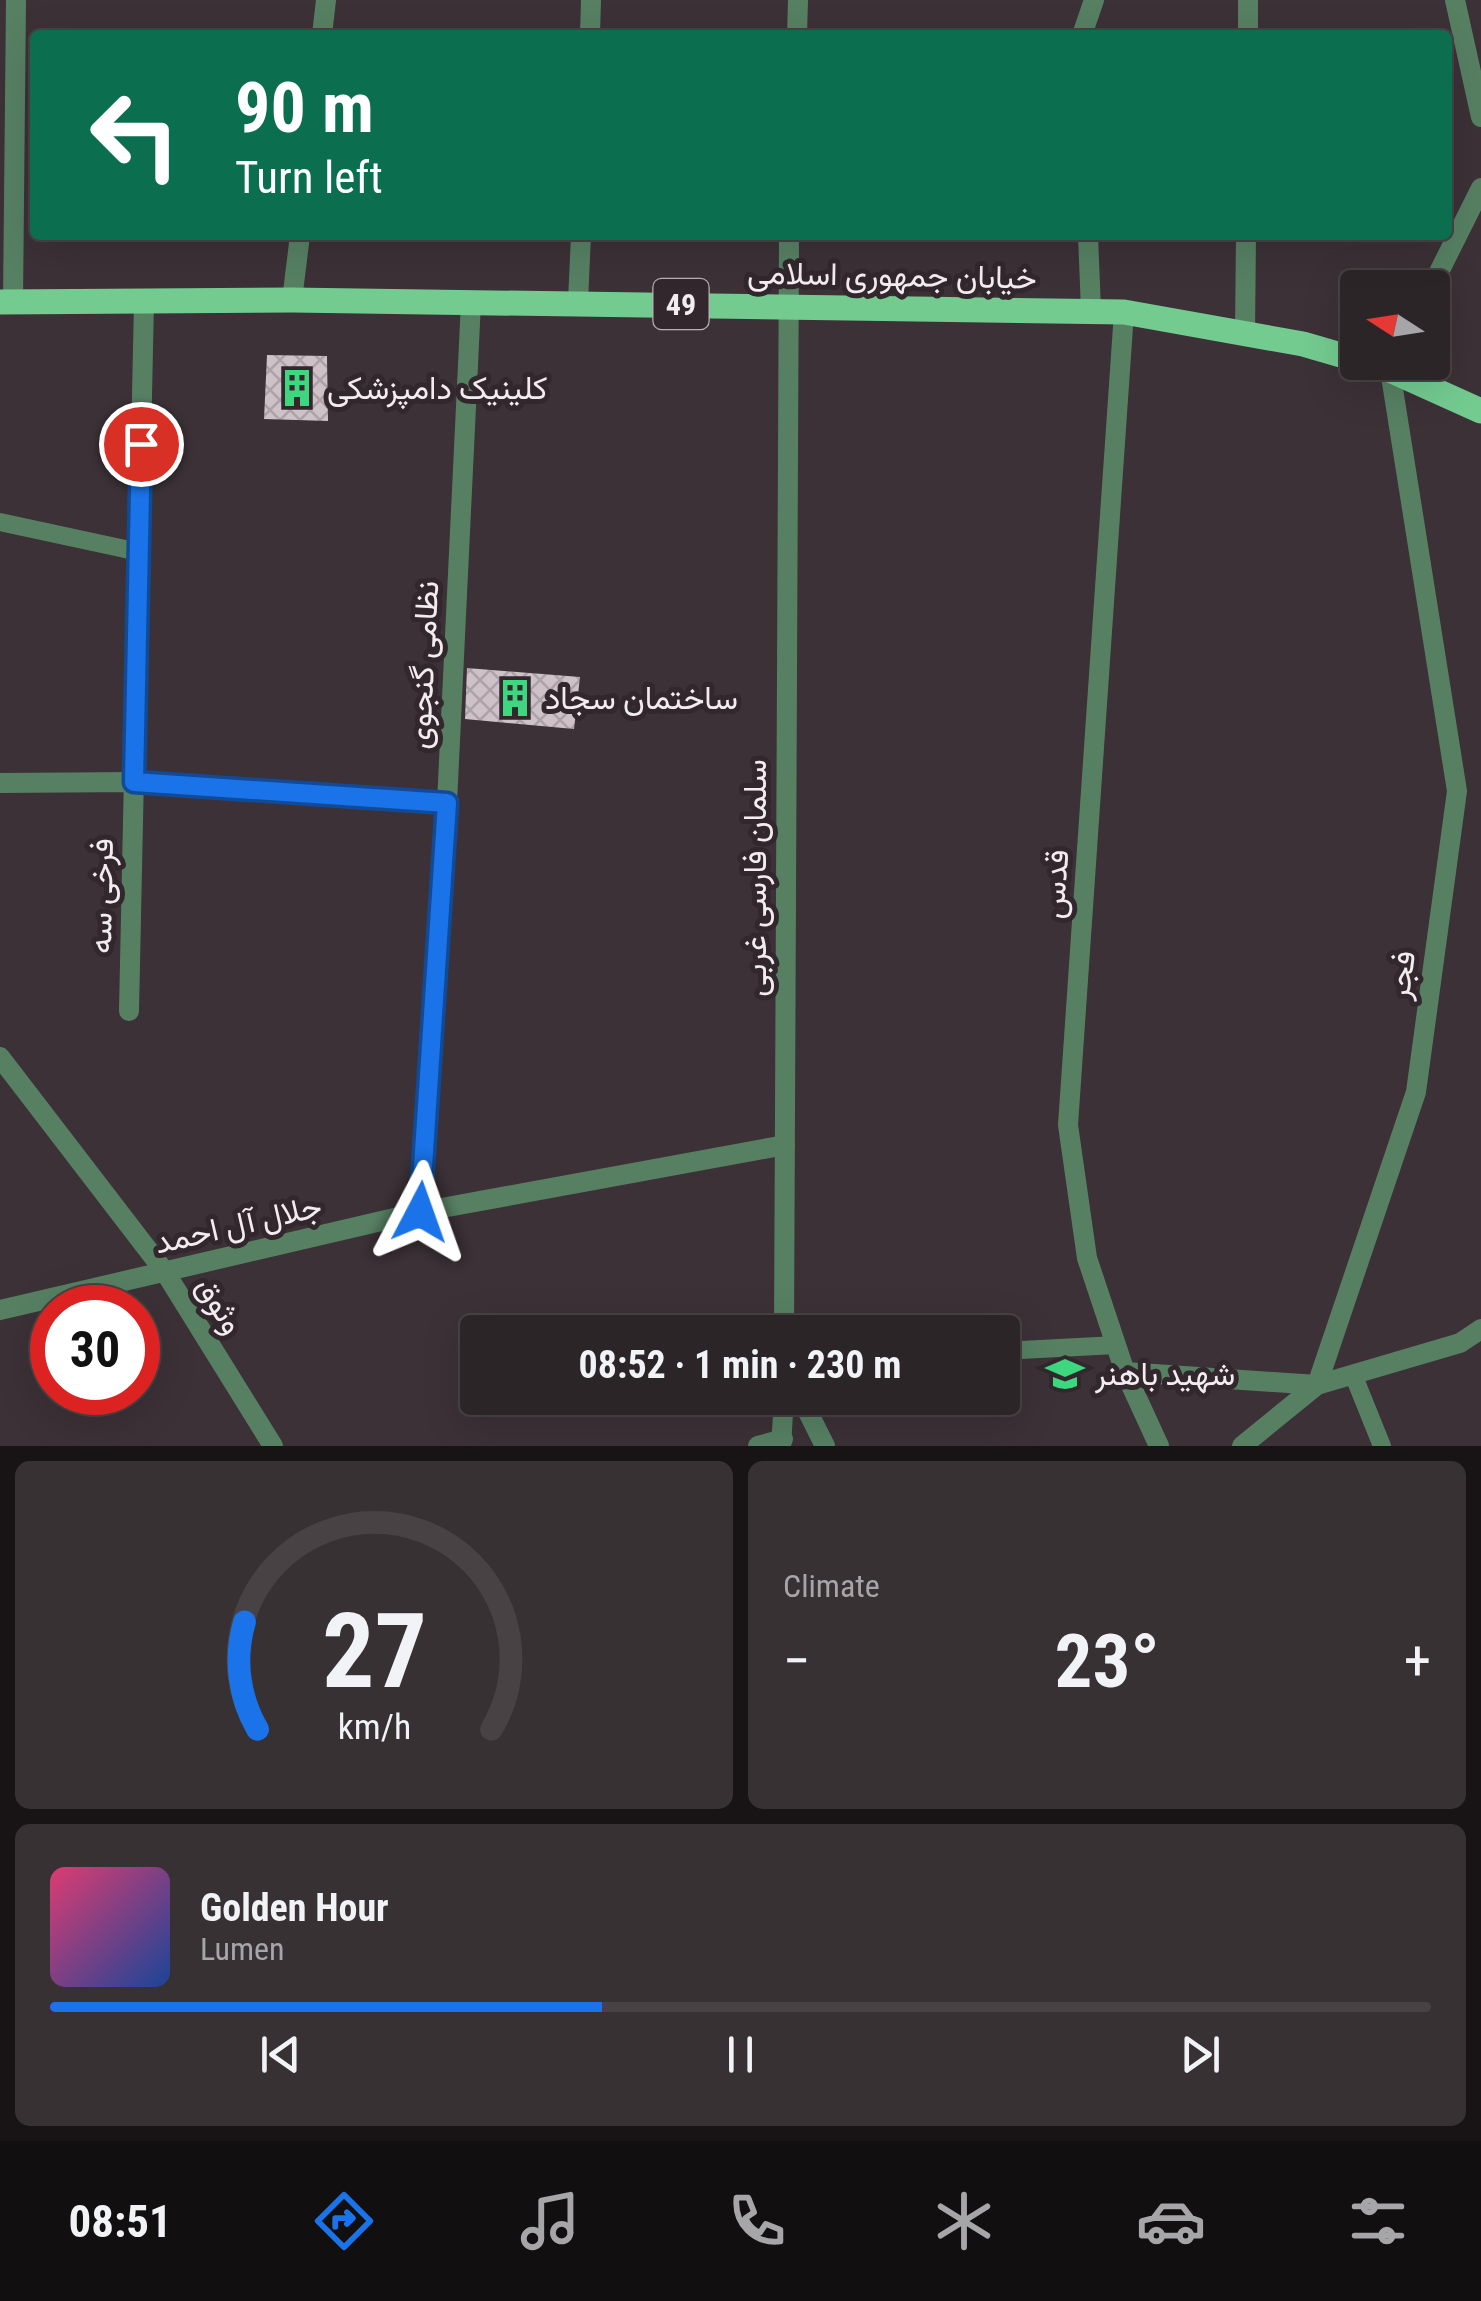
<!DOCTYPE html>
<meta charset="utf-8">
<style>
:root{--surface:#2c2528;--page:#383134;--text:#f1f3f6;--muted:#a6a5a8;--line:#484245;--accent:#1a73e8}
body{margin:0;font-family:"Roboto Condensed",Vazirmatn,sans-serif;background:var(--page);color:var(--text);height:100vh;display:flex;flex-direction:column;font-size:38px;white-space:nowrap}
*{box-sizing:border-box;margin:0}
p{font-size:32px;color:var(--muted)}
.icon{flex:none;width:55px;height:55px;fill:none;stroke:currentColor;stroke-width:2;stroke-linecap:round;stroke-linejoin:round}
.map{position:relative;height:1446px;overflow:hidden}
.details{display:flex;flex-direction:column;gap:15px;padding:15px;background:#181416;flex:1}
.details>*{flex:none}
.banner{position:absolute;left:30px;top:30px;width:1422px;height:210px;border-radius:10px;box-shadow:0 10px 40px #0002,0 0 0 2px var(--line);background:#0b6e4f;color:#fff;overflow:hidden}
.needle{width:65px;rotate:282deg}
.fabs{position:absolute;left:1340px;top:270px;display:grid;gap:20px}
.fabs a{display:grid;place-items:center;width:110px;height:110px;border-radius:10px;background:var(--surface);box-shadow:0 10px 40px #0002,0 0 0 2px var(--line);font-size:50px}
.speed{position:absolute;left:30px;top:1285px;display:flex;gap:20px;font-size:50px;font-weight:700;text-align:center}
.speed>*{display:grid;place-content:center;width:130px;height:130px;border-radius:50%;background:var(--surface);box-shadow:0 10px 40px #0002,0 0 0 2px var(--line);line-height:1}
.speed .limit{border:15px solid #d22;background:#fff;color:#111}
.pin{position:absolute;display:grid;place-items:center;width:85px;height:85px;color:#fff;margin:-42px;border:5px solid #fff;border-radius:50%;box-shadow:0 2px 10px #0007}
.me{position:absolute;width:110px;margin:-55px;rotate:4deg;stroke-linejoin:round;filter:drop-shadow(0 0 8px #0008)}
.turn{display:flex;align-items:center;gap:35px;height:210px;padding:0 40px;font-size:45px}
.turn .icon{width:130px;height:130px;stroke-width:2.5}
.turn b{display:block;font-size:70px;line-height:85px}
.big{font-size:75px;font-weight:700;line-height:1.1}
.details .widget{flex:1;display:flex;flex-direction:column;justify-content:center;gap:15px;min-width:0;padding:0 35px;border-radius:15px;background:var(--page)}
.details .dial{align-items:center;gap:0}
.dial svg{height:260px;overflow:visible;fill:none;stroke:var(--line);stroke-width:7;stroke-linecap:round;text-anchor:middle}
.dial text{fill:var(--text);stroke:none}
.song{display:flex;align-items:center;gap:30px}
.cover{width:120px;height:120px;border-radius:15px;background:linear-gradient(135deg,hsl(340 70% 55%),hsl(220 70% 35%))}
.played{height:10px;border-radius:5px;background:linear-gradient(90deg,var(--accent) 40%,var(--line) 40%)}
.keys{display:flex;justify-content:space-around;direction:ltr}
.heat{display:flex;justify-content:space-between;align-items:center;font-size:55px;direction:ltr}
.details .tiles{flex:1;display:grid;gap:15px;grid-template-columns:1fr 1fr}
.widget:last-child{grid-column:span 2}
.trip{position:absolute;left:460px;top:1315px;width:560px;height:100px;border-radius:10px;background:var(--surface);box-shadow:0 10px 40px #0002,0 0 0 2px var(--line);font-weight:700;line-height:100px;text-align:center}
.tabs{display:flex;height:160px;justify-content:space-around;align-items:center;background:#120f10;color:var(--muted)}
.tabs .icon{width:70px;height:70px}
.tabs .current{color:var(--accent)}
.tabs b{font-size:45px;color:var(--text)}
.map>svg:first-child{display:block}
</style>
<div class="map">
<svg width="1481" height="1446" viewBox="0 0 1481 1446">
<defs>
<pattern id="building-cross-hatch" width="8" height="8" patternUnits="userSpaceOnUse" patternTransform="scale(2.5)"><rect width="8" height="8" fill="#cec1c7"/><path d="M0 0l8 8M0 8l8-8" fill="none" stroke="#ada2a7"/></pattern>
</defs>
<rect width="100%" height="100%" fill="#3b3136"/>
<g fill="url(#building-cross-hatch)">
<polygon points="267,355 327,356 328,421 264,419"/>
<polygon points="467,668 580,677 574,729 465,719"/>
</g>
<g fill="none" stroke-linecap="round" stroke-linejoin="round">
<g stroke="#578063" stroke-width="18">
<polyline points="0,522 139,552"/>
<polyline points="1002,1351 1116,1345"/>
<polyline points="1353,1374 1382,1446"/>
</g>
<g stroke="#578063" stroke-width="20">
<polyline points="1455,0 1481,117"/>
<polyline points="322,35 326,0"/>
<polyline points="590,35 591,0"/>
<polyline points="797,35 798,0"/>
<polyline points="1082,35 1094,0"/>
<polyline points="1248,35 1248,0"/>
<polyline points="1088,235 1091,311"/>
<polyline points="1431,288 1481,188"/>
<polyline points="292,300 300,235"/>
<polyline points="13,302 16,0"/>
<polyline points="578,302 581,235"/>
<polyline points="1124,312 1068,1125 1087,1258 1125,1372 1159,1446"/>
<polyline points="1245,334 1246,235"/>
<polyline points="0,783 134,782 447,803"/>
<polyline points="129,1011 144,301"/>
<polyline points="0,1057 165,1272 273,1446"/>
<polyline points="420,1212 447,803 471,302"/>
<polyline points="0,1310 420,1212 785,1145"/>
<polyline points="784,1332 789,235"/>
<polyline points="1125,1372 1317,1385"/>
<polyline points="1317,1385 1416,1092 1457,791 1390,370 1394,362"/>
<polyline points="801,1398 825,1446"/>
<polyline points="758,1446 783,1439"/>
<polyline points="781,1446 784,1398"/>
<polyline points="1242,1446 1317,1385 1460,1343 1481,1329"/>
</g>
<g stroke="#73cb90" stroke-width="25">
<polyline points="0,302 292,300 1124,312 1303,344 1358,360"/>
<polyline points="1365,362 1390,370 1481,411"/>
</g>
</g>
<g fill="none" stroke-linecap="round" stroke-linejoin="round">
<g stroke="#114b97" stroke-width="25">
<polyline id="route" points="141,444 134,782 447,803 420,1212"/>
</g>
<use href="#route" stroke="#1a73e8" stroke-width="18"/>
</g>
<defs>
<g id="building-bare" transform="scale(3)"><path d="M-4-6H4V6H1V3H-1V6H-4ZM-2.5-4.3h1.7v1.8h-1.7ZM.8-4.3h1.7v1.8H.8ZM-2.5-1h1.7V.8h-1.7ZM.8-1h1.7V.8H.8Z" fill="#3cd77e" stroke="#31272c" stroke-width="2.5" paint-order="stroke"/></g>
<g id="school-bare" transform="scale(3)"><path d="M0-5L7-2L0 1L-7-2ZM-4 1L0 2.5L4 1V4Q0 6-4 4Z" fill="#3cd77e" stroke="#31272c" stroke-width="2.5" paint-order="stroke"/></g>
</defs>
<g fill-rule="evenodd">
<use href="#building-bare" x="297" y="388"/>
<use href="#building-bare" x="515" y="698"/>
<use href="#school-bare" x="1065" y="1374"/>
</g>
<g text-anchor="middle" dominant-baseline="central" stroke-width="10" stroke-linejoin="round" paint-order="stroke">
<rect fill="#31272c" stroke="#b8b1b4" stroke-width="2.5" x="653.5" y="279" width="55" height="50" rx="8"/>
<g font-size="30" font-weight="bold" fill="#f2ecef">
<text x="681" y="304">49</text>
</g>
<g font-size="32" fill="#f2ecef" stroke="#31272c">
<text transform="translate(892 275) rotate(1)">خیابان جمهوری اسلامی</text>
<text transform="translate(423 665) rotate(-87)">نظامی گنجوی</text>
<text transform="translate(755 878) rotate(-90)">سلمان فارسی غربی</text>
<text transform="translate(1055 884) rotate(-86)">قدس</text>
<text transform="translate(101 896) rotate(-89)">فرخی سه</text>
<text transform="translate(1401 975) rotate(-82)">فجر</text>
<text transform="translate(238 1224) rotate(-13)">جلال آل احمد</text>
<text transform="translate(220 1305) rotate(58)">وثوق</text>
</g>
<g font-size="32" fill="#f2ecef" stroke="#31272c" text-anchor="start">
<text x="327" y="388">کلینیک دامپزشکی</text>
<text x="545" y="698">ساختمان سجاد</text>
<text x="1095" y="1374">شهید باهنر</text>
</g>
</g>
</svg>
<div class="fabs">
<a><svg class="needle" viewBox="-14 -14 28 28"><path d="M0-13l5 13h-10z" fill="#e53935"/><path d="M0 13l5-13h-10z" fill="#a6a5a8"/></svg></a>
</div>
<div class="speed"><div class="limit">30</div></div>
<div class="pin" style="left:141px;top:444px;background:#d93025"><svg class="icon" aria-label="arrive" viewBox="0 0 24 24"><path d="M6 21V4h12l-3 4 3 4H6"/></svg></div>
<svg class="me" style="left:420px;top:1212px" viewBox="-20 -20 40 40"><path d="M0-17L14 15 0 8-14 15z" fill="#1a73e8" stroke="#fff" stroke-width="4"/></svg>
<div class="trip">08:52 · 1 min · 230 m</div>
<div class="banner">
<div class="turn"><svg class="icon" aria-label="left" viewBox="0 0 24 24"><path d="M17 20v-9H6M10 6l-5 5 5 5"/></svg><div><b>90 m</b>Turn left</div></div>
</div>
</div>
<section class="details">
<div class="tiles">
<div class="widget dial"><svg viewBox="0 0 100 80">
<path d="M14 69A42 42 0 1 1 86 69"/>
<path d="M14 69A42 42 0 0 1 10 36" stroke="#1a73e8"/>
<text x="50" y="56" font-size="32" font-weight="700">27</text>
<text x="50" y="72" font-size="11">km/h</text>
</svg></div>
<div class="widget"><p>Climate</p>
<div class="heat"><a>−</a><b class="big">23°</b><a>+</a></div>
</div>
<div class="widget">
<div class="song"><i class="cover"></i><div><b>Golden Hour</b><p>Lumen</p></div></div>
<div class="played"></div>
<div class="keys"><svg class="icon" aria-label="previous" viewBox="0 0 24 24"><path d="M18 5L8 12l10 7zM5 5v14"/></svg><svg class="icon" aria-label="pause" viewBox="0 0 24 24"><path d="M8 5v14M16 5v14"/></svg><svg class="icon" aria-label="next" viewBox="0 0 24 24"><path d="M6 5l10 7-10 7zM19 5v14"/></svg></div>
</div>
</div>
</section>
<nav class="tabs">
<b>08:51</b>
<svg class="icon current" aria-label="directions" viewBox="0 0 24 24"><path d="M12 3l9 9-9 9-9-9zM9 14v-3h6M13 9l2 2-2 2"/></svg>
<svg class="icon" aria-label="music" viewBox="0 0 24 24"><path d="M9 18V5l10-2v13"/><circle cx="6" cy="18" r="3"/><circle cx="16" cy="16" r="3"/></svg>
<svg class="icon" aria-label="phone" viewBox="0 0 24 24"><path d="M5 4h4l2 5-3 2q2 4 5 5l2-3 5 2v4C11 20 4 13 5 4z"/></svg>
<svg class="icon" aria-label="climate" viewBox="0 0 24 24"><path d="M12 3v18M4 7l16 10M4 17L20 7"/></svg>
<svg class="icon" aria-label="car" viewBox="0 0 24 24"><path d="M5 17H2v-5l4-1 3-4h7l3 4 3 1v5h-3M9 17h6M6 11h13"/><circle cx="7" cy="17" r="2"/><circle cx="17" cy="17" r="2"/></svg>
<svg class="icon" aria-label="filters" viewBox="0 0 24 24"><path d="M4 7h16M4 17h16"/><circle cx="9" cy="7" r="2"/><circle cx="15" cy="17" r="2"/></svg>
</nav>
